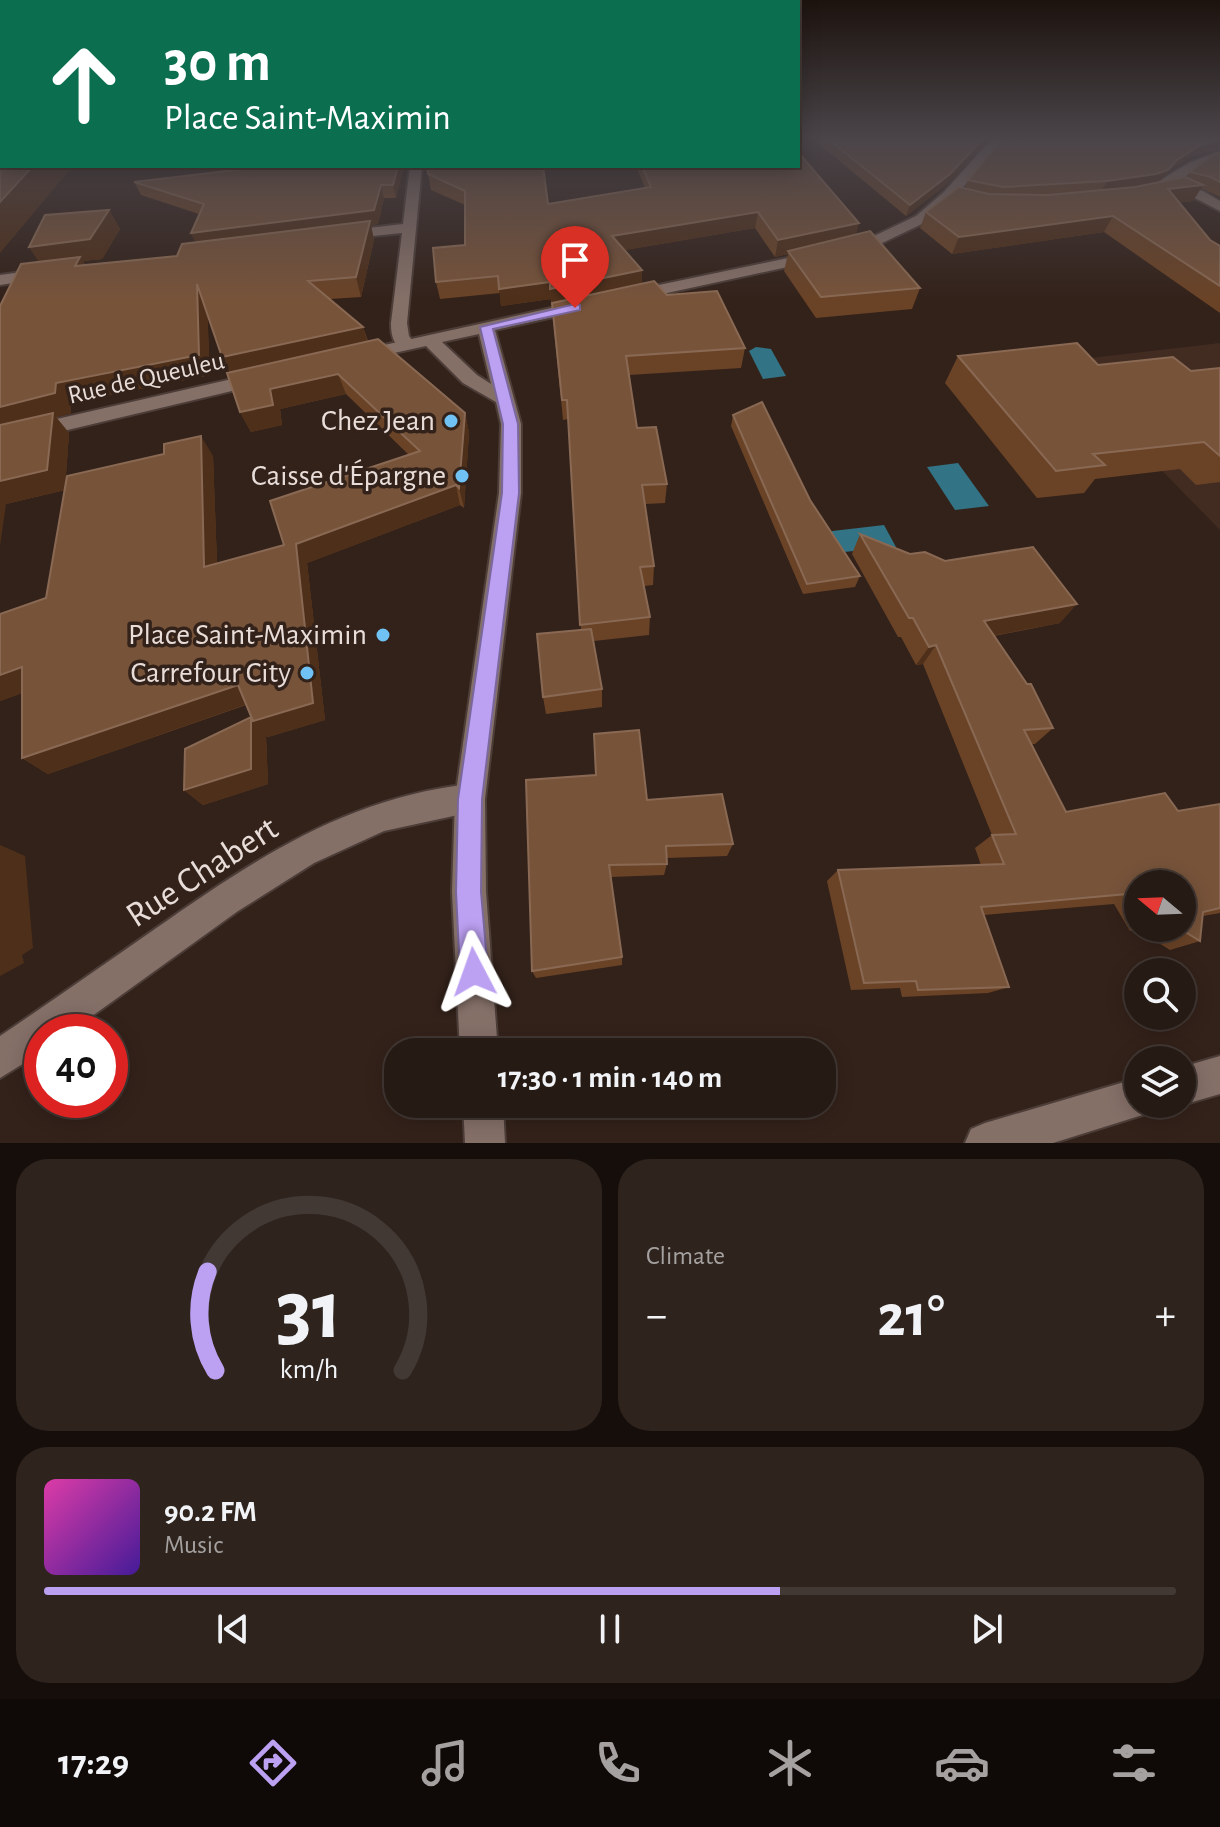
<!DOCTYPE html>
<meta charset="utf-8">
<style>
:root{--surface:#261a14;--page:#2e231d;--text:#f1f3f6;--muted:#a4a1a0;--line:#423834;--accent:#bca0f2}
body{margin:0;font-family:"Alegreya Sans",sans-serif;background:var(--page);color:var(--text);height:100vh;display:flex;flex-direction:column;font-size:30px;white-space:nowrap}
*{box-sizing:border-box;margin:0}
p{font-size:26px;color:var(--muted)}
.icon{flex:none;width:44px;height:44px;fill:none;stroke:currentColor;stroke-width:2;stroke-linecap:round;stroke-linejoin:round}
.map{position:relative;height:1143px;overflow:hidden}
.drawer{display:flex;flex-direction:column;gap:16px;padding:16px;background:#150e0b;flex:1}
.drawer>*{flex:none}
.hud{position:absolute;left:0px;top:0px;width:800px;height:168px;box-shadow:0 4px 20px #0003,0 0 0 2px var(--line);background:#0b6e4f;color:#fff;overflow:hidden}
.needle{width:52px;rotate:289deg}
.controls{position:absolute;left:1124px;top:870px;display:grid;gap:16px}
.controls a{display:grid;place-items:center;width:72px;height:72px;border-radius:50%;background:var(--surface);box-shadow:0 4px 20px #0003,0 0 0 2px var(--line);font-size:40px}
.speed{position:absolute;left:24px;top:1014px;display:flex;gap:16px;font-size:40px;font-weight:700;text-align:center}
.speed>*{display:grid;place-content:center;width:104px;height:104px;border-radius:50%;background:var(--surface);box-shadow:0 4px 20px #0003,0 0 0 2px var(--line);line-height:1}
.speed .limit{border:12px solid #d22;background:#fff;color:#111}
.pin{position:absolute;display:grid;place-items:center;width:68px;height:68px;color:#fff;margin:-82px -34px;border-radius:50% 50% 50% 0;rotate:-45deg;box-shadow:0 0 8px #0007}
.pin .icon{rotate:45deg}
.me{position:absolute;width:88px;margin:-44px;rotate:356deg;stroke-linejoin:round;filter:drop-shadow(0 0 6px #0008)}
.turn{display:flex;align-items:center;gap:28px;height:168px;padding:0 32px;font-size:36px}
.turn .icon{width:104px;height:104px;stroke-width:2.5}
.turn b{display:block;font-size:56px;line-height:68px}
.big{font-size:60px;font-weight:600;line-height:1.1}
.drawer .tile{flex:1;display:flex;flex-direction:column;justify-content:center;gap:12px;min-width:0;padding:0 28px;border-radius:32px;background:var(--page)}
.drawer .dial{align-items:center;gap:0}
.dial svg{height:208px;overflow:visible;fill:none;stroke:var(--line);stroke-width:7;stroke-linecap:round;text-anchor:middle}
.dial text{fill:var(--text);stroke:none}
.song{display:flex;align-items:center;gap:24px}
.cover{width:96px;height:96px;border-radius:12px;background:linear-gradient(135deg,hsl(320 70% 55%),hsl(260 70% 35%))}
.played{height:8px;border-radius:4px;background:linear-gradient(90deg,var(--accent) 65%,var(--line) 65%)}
.keys{display:flex;justify-content:space-around;direction:ltr}
.heat{display:flex;justify-content:space-between;align-items:center;font-size:44px;direction:ltr}
.drawer .tiles{flex:1;display:grid;gap:16px;grid-template-columns:1fr 1fr}
.tile:last-child{grid-column:span 2}
.trip{position:absolute;left:384px;top:1038px;width:452px;height:80px;border-radius:32px;background:var(--surface);box-shadow:0 4px 20px #0003,0 0 0 2px var(--line);font-weight:600;line-height:80px;text-align:center}
.dock{display:flex;height:128px;justify-content:space-around;align-items:center;background:#0f0a08;color:var(--muted)}
.dock .icon{width:56px;height:56px}
.dock .selected{color:var(--accent)}
.dock b{font-size:36px;color:var(--text)}
.map>svg:first-child{display:block}
</style>
<div class="map">
<svg width="1220" height="1143" viewBox="0 0 1220 1143">
<rect width="100%" height="100%" fill="#33221a"/>
<polygon fill="#422c22" points="1220,343 1220,530 1056,362"/>
<g fill="#327386">
<polygon points="756,347 771,349 786,376 763,379 749,351"/>
<polygon points="958,463 989,506 955,510 927,467"/>
<polygon points="884,525 896,547 833,553 824,532"/>
</g>
<g fill="none" stroke-linecap="round" stroke-linejoin="round">
<g stroke="#4c3d38" stroke-width="4">
<g id="minor">
<polygon points="1220,151 1220,159 1193,171 1175,184 1203,191 1220,201 1220,211 1193,197 1167,190 1146,197 1139,193 1189,163"/>
<path d="M410,166H422L407,323L409,336L416,345L407,350C393,347 391,335 391,323L402,233L342,239L335,235L342,231L403,224Z"/>
<polygon points="44,269 52,274 49,277 0,285 0,275"/>
<path d="M470,784L481,788L485,799L481,810L384,831L314,863L238,911L70,1032H42V1052L0,1078V1036C52,1001 103,965 155,929C255,859 346,798 470,784Z"/>
<polygon points="1220,1056 1220,1094 1182,1105 1178,1104 1182,1104 1182,1067"/>
<polygon points="1138,1078 1138,1104 1155,1104 1152,1112 1053,1143 965,1143 971,1129 985,1123"/>
</g>
</g>
<g stroke="#4c3d38" stroke-width="4">
<g id="tertiary">
<polygon points="992,139 1004,139 954,198 926,222 882,243 829,258 630,301 622,296 630,291 826,250 872,237 916,216 944,192"/>
<path d="M583,301L591,306L589,309L495,330L521,424V493L485,799L486,892L498,1052H460L452,892L455,799L499,493L501,424L496,402L463,383L426,346L357,361L348,356L357,351ZM479,334L491,384L477,375L442,342Z"/>
<polygon points="263,372 272,378 270,382 0,446 0,432"/>
<polygon points="463,1104 503,1104 505,1143 465,1143"/>
</g>
</g>
<use href="#minor" fill="#857068" fill-rule="evenodd"/>
<use href="#tertiary" fill="#857068" fill-rule="evenodd"/>
</g>
<g fill="#6a4327" fill-rule="evenodd">
<polygon points="813,139 989,139 946,185 906,216"/>
<polygon points="1220,139 1220,149 1194,155 1170,170 1161,180 1155,183 1186,178 1190,172 1220,153 1220,197 1201,188 1193,201 1179,202 1210,240 1220,246 1220,313 1104,232 952,254 920,228 926,212 965,189 968,180"/>
<path d="M404,166L396,198H384L378,224L371,225L374,240L361,297L330,299L363,327L368,341L465,413L469,433L464,508L460,505L307,563L325,720L268,737L266,736L268,784L203,805L184,790L251,717L246,705L48,774L22,758V693L0,701V614L46,598L65,490L6,504L39,262L109,210L120,229L102,259L83,261L85,265L177,256L196,243L191,233L199,214L141,195L134,182ZM207,313L230,373L240,412L251,432L282,425L280,409L346,394L409,455L284,545L217,564L213,456L65,488L69,433L56,417L71,413V403L210,375Z"/>
<polygon points="636,166 798,166 856,234 920,288 912,309 816,318 784,271 788,254 775,257 755,228 625,250 642,284 667,295 745,348 741,368 629,375 637,428 667,484 665,503 645,504 654,566 653,585 644,586 650,617 649,635 594,641 602,689 602,707 546,714 543,697 581,630 568,419 563,420 551,299 501,306 500,293 440,299 436,282 465,245 465,205 431,190 428,174 548,204 645,188"/>
<polygon points="958,356 1191,371 1220,368 1220,482 1196,485 1180,469 1095,479 1084,493 1037,498 945,383"/>
<polygon points="733,415 810,500 860,576 855,587 803,594 731,426"/>
<path d="M860,534L1060,623L994,636L1053,728L1035,744H1032L1066,812L1178,811L1220,804V913L1203,916L1200,941L1170,950L1138,930L1130,931L1114,904L984,915L1009,987L988,993L902,997L900,988L851,990L827,881L838,870L981,865L975,848L992,835L923,664L916,665L901,637H898L852,554ZM1138,884L1182,928H1138Z"/>
<polygon points="647,800 733,844 727,856 666,858 667,864 664,875 611,877 622,957 622,965 536,978 532,971"/>
</g>
<g fill="#4e2f1a">
<polygon points="983,139 989,139 946,185 906,216 910,205"/>
<polygon points="1220,139 1219,148 1194,155 1170,170 1161,180 1149,185 1101,192 1107,181 1201,145"/>
<polygon points="33,166 73,166 0,253 0,202"/>
<polygon points="398,166 404,166 396,198 393,185"/>
<polygon points="381,185 384,198 378,224 371,225 374,240 361,297 356,277 198,247 191,233"/>
<polygon points="1203,185 1193,201 1158,205 1168,189"/>
<polygon points="109,210 120,229 102,259 83,261 92,276 42,267 29,247"/>
<polygon points="758,212 755,228 612,252 612,236"/>
<polygon points="1113,216 1104,232 952,254 959,237"/>
<polygon points="859,223 855,239 788,251 788,254 775,257 778,240"/>
<polygon points="642,270 642,286 552,306 550,289"/>
<polygon points="550,282 551,299 501,306 499,289"/>
<polygon points="197,284 207,303 210,375 71,403 71,413 56,417 69,433 65,490 6,504 0,546 0,407 56,383"/>
<polygon points="363,327 369,347 232,377 222,357"/>
<polygon points="338,374 346,394 280,409 282,425 251,432 240,412 270,389"/>
<polygon points="465,413 469,433 464,508 459,488"/>
<polygon points="201,436 213,456 218,587 204,567"/>
<polygon points="456,485 460,505 307,563 325,720 268,737 266,736 268,784 203,805 184,790 251,717 296,544"/>
<polygon points="1077,604 1060,623 970,640 984,621"/>
<polygon points="936,645 923,664 916,665 929,647"/>
<polygon points="22,667 45,685 0,701 0,675"/>
<polygon points="238,685 253,702 48,774 22,758"/>
<polygon points="0,845 25,856 33,948 22,955 24,963 0,976"/>
</g>
<g fill="#77533a" stroke="#896953" stroke-width="2">
<polygon points="0,139 2,139 2,166 33,166 0,202"/>
<polygon points="828,139 983,139 950,174 910,205"/>
<polygon points="1002,139 1220,139 1201,145 1177,160 1168,170 1156,174 1107,181 1003,187 968,180"/>
<polygon points="798,152 859,223 778,240 758,212 612,236 642,270 550,289 550,282 499,289 498,276 436,282 433,248 465,245 465,191 428,174 427,166 543,166 548,204 651,187 642,166 798,166"/>
<polygon points="1220,153 1220,182 1211,177 1190,172 1212,156"/>
<polygon points="269,166 398,166 393,185 381,185 374,210 191,233 204,204 134,182"/>
<polygon points="1185,177 1203,185 1168,189 1210,240 1220,246 1220,286 1113,216 959,237 926,212 959,187 989,194 1048,195 1135,187"/>
<polygon points="109,210 90,239 29,247 45,215"/>
<polygon points="370,221 356,277 308,281 363,327 222,357 197,284 199,355 56,383 55,393 0,407 0,306 21,264 80,257 75,266 177,256 182,244"/>
<polygon points="870,231 920,288 821,297 788,251"/>
<polygon points="654,281 667,295 717,291 745,348 626,356 637,428 656,427 667,484 642,485 654,566 640,567 650,617 580,625 567,400 562,400 552,303"/>
<polygon points="378,339 465,413 459,488 456,485 296,544 313,703 253,721 238,685 22,758 22,667 0,675 0,614 46,598 67,476 164,454 164,444 201,436 204,567 284,545 270,501 420,451 338,374 270,389 273,405 240,412 227,373"/>
<polygon points="1077,343 1098,365 1173,357 1191,371 1220,368 1220,456 1204,442 1093,454 1105,465 1056,471 958,356"/>
<polygon points="762,402 810,500 860,576 807,584 733,415"/>
<polygon points="53,413 47,470 0,481 0,425"/>
<polygon points="860,534 910,554 925,552 945,561 1033,547 1077,604 984,621 1027,684 1031,684 1053,728 1024,730 1066,812 1165,793 1178,811 1220,804 1220,908 1203,912 1200,941 1179,928 1182,928 1182,884 1138,884 1138,893 981,907 1009,987 918,990 916,981 864,983 838,870 1004,864 992,835 1016,834 936,645 929,647 913,618 909,618"/>
<polygon points="591,629 602,689 543,697 537,634"/>
<polygon points="251,717 251,769 184,790 185,749"/>
<polygon points="639,730 647,800 722,794 733,844 666,846 667,864 609,865 622,957 532,971 526,780 596,775 594,734"/>
</g>
<linearGradient id="sky" x2="0" y2="1"><stop stop-color="#1c130e"/><stop offset="0.46" stop-color="#4a4449"/><stop offset="1" stop-color="#4a4449" stop-opacity="0"/></linearGradient>
<rect width="1220" height="299" fill="url(#sky)"/>
<polygon fill="#bca0f2" stroke="#7a689d" stroke-width="2" points="575,304 580,305 580,310 493,329 518,424 519,493 482,799 481,892 488,972 484,981 474,985 464,981 460,972 456,892 458,799 502,493 503,424 480,327"/>
<g fill="#70c2f4" stroke="#33221a" stroke-width="3">
<circle cx="451" cy="421" r="8"/>
<circle cx="462" cy="476" r="8"/>
<circle cx="383" cy="635" r="8"/>
<circle cx="307" cy="673" r="8"/>
</g>
<g text-anchor="middle" dominant-baseline="central" stroke-width="7" stroke-linejoin="round" paint-order="stroke">
<g font-size="26" fill="#e9ddd9" stroke="#33221a">
<text transform="translate(146 378) rotate(-13)">Rue de Queuleu</text>
</g>
<g font-size="30" fill="#e9ddd9" stroke="#33221a" text-anchor="end">
<text x="435" y="421">Chez Jean</text>
<text x="446" y="476">Caisse d'Épargne</text>
<text x="367" y="635">Place Saint-Maximin</text>
<text x="291" y="673">Carrefour City</text>
</g>
<g font-size="36" fill="#e9ddd9" stroke="#33221a">
<text transform="translate(202 872) rotate(-33)">Rue Chabert</text>
</g>
</g>
</svg>
<div class="controls">
<a><svg class="needle" viewBox="-14 -14 28 28"><path d="M0-13l5 13h-10z" fill="#e53935"/><path d="M0 13l5-13h-10z" fill="#a4a1a0"/></svg></a>
<a><svg class="icon" aria-label="search" viewBox="0 0 24 24"><circle cx="10" cy="10" r="6"/><path d="M15 15l6 6"/></svg></a>
<a><svg class="icon" aria-label="layers" viewBox="0 0 24 24"><path d="M12 4l9 5-9 5-9-5zM3 14l9 5 9-5"/></svg></a>
</div>
<div class="speed"><div class="limit">40</div></div>
<div class="pin" style="left:575px;top:308px;background:#d93025"><svg class="icon" aria-label="arrive" viewBox="0 0 24 24"><path d="M6 21V4h12l-3 4 3 4H6"/></svg></div>
<svg class="me" style="left:474px;top:972px" viewBox="-20 -20 40 40"><path d="M0-17L14 15 0 8-14 15z" fill="#bca0f2" stroke="#fff" stroke-width="4"/></svg>
<div class="trip">17:30 · 1 min · 140 m</div>
<div class="hud">
<div class="turn"><svg class="icon" aria-label="ahead" viewBox="0 0 24 24"><path d="M12 20V5M6 11l6-6 6 6"/></svg><div><b>30 m</b>Place Saint-Maximin</div></div>
</div>
</div>
<section class="drawer">
<div class="tiles">
<div class="tile dial"><svg viewBox="0 0 100 80">
<path d="M14 69A42 42 0 1 1 86 69"/>
<path d="M14 69A42 42 0 0 1 11 31" stroke="#bca0f2"/>
<text x="50" y="56" font-size="32" font-weight="700">31</text>
<text x="50" y="72" font-size="11">km/h</text>
</svg></div>
<div class="tile"><p>Climate</p>
<div class="heat"><a>−</a><b class="big">21°</b><a>+</a></div>
</div>
<div class="tile">
<div class="song"><i class="cover"></i><div><b>90.2 FM</b><p>Music</p></div></div>
<div class="played"></div>
<div class="keys"><svg class="icon" aria-label="previous" viewBox="0 0 24 24"><path d="M18 5L8 12l10 7zM5 5v14"/></svg><svg class="icon" aria-label="pause" viewBox="0 0 24 24"><path d="M8 5v14M16 5v14"/></svg><svg class="icon" aria-label="next" viewBox="0 0 24 24"><path d="M6 5l10 7-10 7zM19 5v14"/></svg></div>
</div>
</div>
</section>
<nav class="dock">
<b>17:29</b>
<svg class="icon selected" aria-label="directions" viewBox="0 0 24 24"><path d="M12 3l9 9-9 9-9-9zM9 14v-3h6M13 9l2 2-2 2"/></svg>
<svg class="icon" aria-label="music" viewBox="0 0 24 24"><path d="M9 18V5l10-2v13"/><circle cx="6" cy="18" r="3"/><circle cx="16" cy="16" r="3"/></svg>
<svg class="icon" aria-label="phone" viewBox="0 0 24 24"><path d="M5 4h4l2 5-3 2q2 4 5 5l2-3 5 2v4C11 20 4 13 5 4z"/></svg>
<svg class="icon" aria-label="climate" viewBox="0 0 24 24"><path d="M12 3v18M4 7l16 10M4 17L20 7"/></svg>
<svg class="icon" aria-label="car" viewBox="0 0 24 24"><path d="M5 17H2v-5l4-1 3-4h7l3 4 3 1v5h-3M9 17h6M6 11h13"/><circle cx="7" cy="17" r="2"/><circle cx="17" cy="17" r="2"/></svg>
<svg class="icon" aria-label="filters" viewBox="0 0 24 24"><path d="M4 7h16M4 17h16"/><circle cx="9" cy="7" r="2"/><circle cx="15" cy="17" r="2"/></svg>
</nav>
